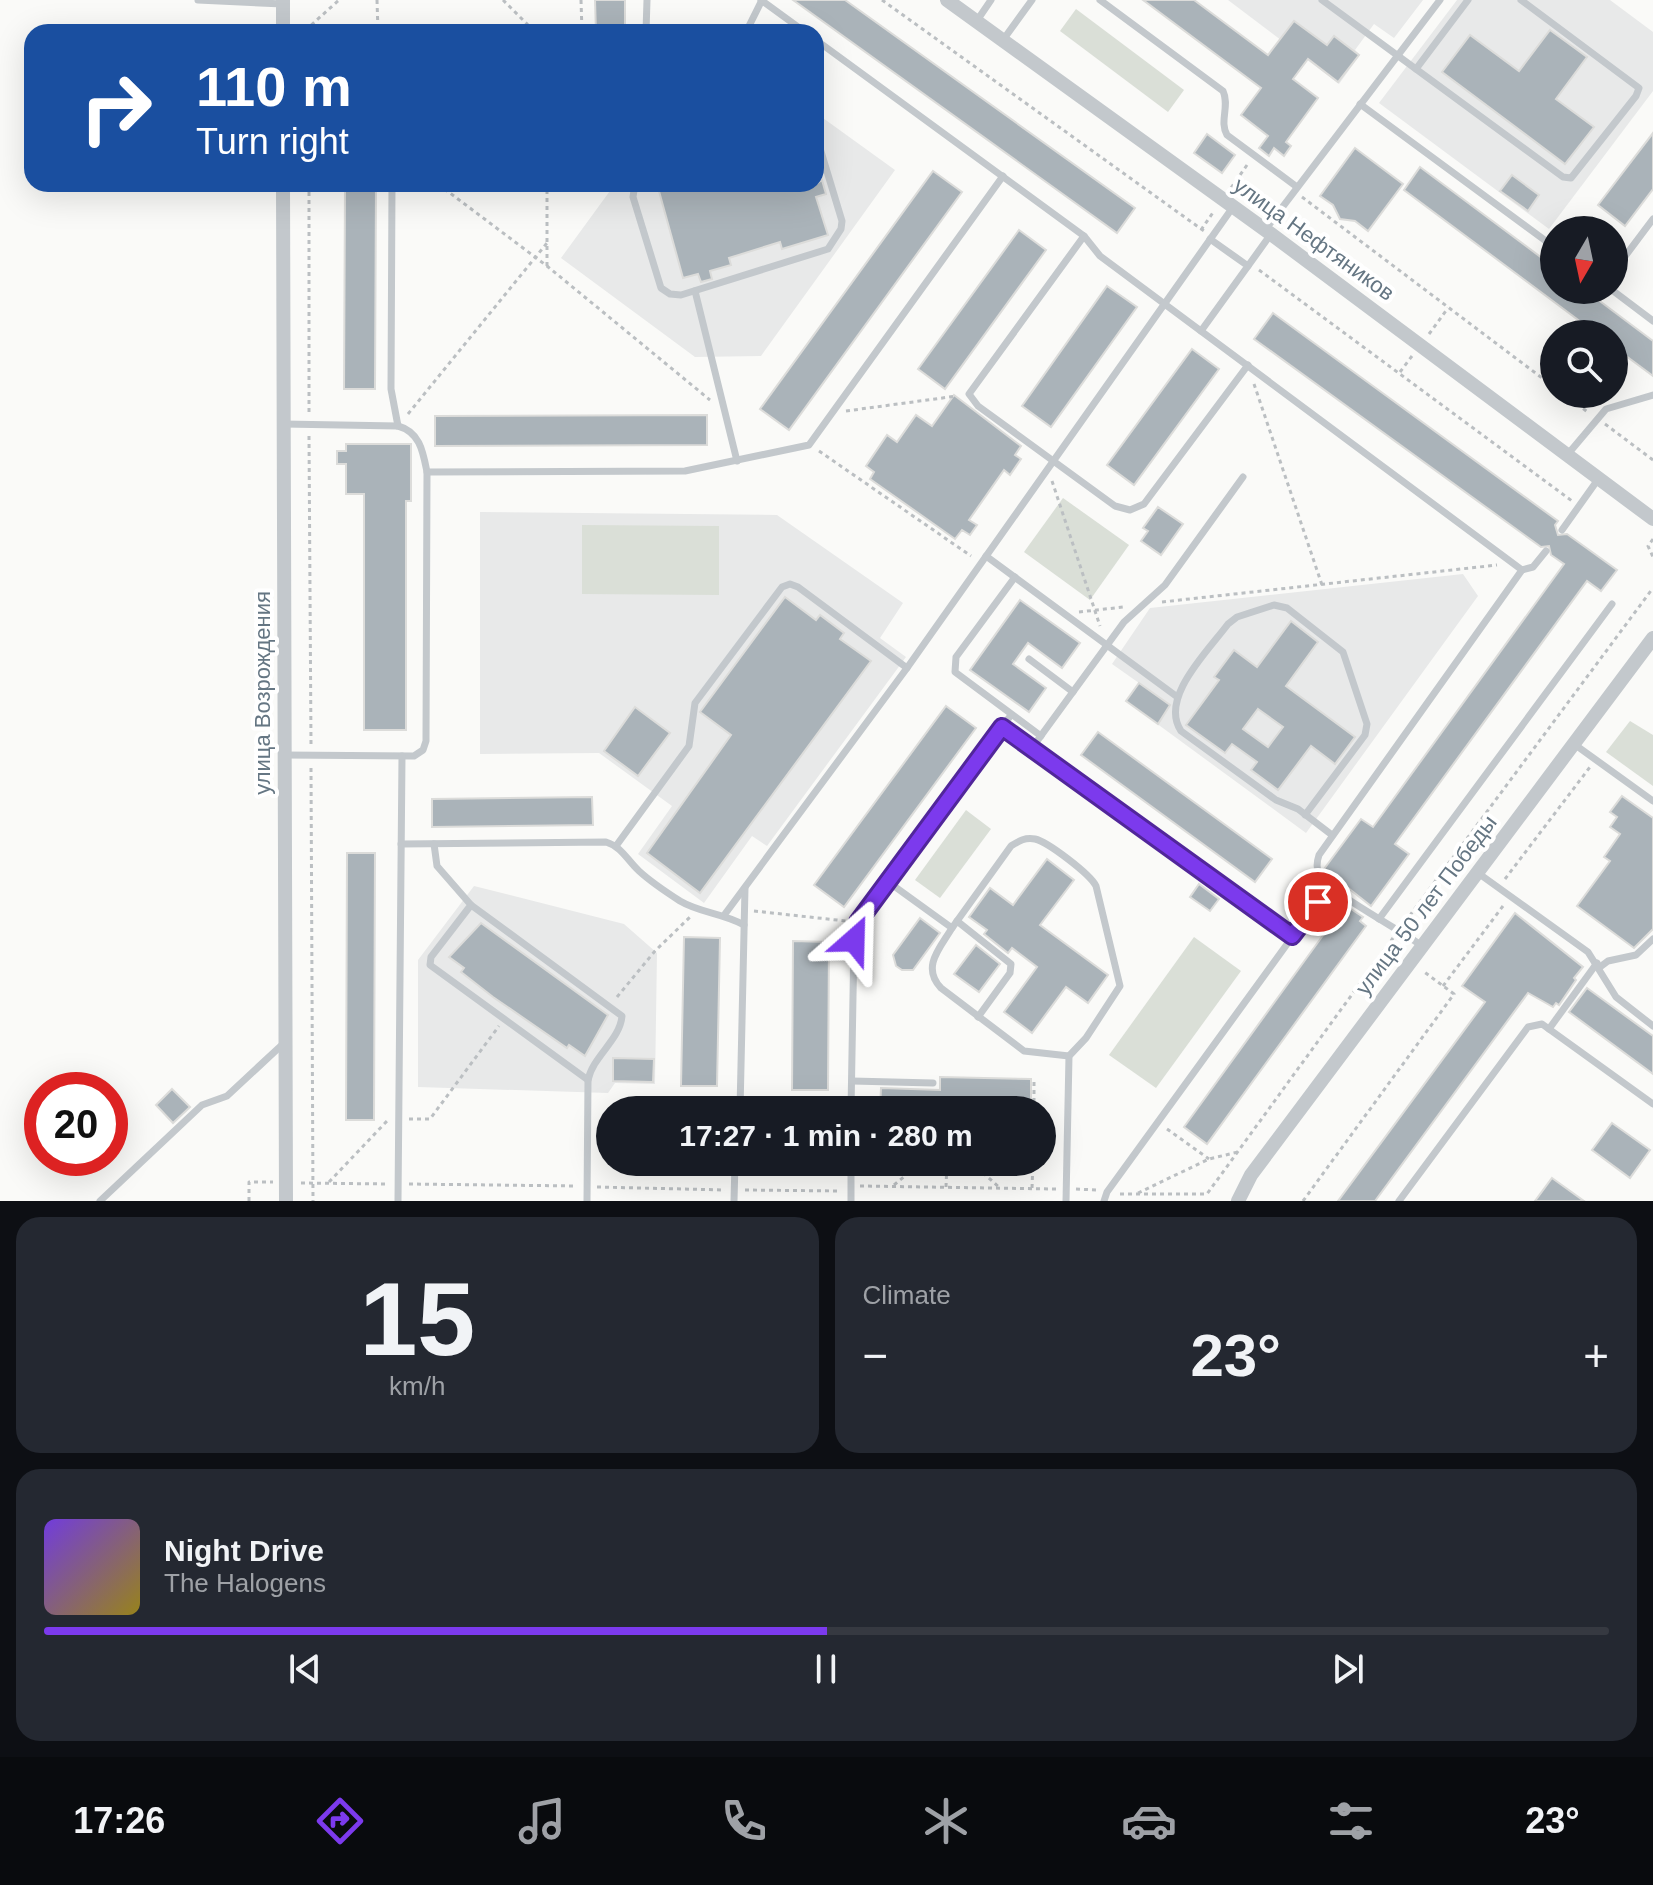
<!DOCTYPE html>
<meta charset="utf-8">
<style>
:root{--surface:#171b24;--page:#242831;--text:#f1f3f6;--muted:#9ea1a6;--line:#363941;--accent:#7c3aed}
body{margin:0;font-family:Arial,sans-serif;background:var(--page);color:var(--text);height:100vh;display:flex;flex-direction:column;font-size:30px;white-space:nowrap}
*{box-sizing:border-box;margin:0}
p{font-size:26px;color:var(--muted)}
.icon{flex:none;width:44px;height:44px;fill:none;stroke:currentColor;stroke-width:2;stroke-linecap:round;stroke-linejoin:round}
.map{position:relative;height:1201px;overflow:hidden}
.sheet{display:flex;flex-direction:column;gap:16px;padding:16px;background:#0d0f14;flex:1}
.sheet>*{flex:none}
.top-card{position:absolute;left:24px;top:24px;width:800px;height:168px;border-radius:24px;box-shadow:0 8px 32px #0002;background:#1a4fa0;color:#fff;overflow:hidden}
.needle{width:52px;rotate:189deg}
.controls{position:absolute;left:1540px;top:216px;display:grid;gap:16px}
.controls a{display:grid;place-items:center;width:88px;height:88px;border-radius:50%;background:var(--surface);box-shadow:0 8px 32px #0002;font-size:40px}
.speed{position:absolute;left:24px;top:1072px;display:flex;gap:16px;font-size:40px;font-weight:700;text-align:center}
.speed>*{display:grid;place-content:center;width:104px;height:104px;border-radius:50%;background:var(--surface);box-shadow:0 8px 32px #0002;line-height:1}
.speed .limit{border:12px solid #d22;background:#fff;color:#111}
.pin{position:absolute;display:grid;place-items:center;width:68px;height:68px;color:#fff;margin:-34px;border:4px solid #fff;border-radius:50%;box-shadow:0 2px 8px #0007}
.me{position:absolute;width:88px;margin:-44px;rotate:25deg;stroke-linejoin:round;filter:drop-shadow(0 0 6px #0008)}
.turn{display:flex;align-items:center;gap:28px;height:168px;padding:0 40px;font-size:36px}
.turn .icon{width:104px;height:104px;stroke-width:2.5}
.turn b{display:block;font-size:56px;line-height:68px}
.big{font-size:60px;font-weight:700;line-height:1.1}
.sheet .tile{flex:1;display:flex;flex-direction:column;justify-content:center;gap:12px;min-width:0;padding:0 28px;border-radius:24px;background:var(--page)}
.sheet .dial{align-items:center;gap:0}
.dial b{font-size:104px;line-height:1}
.song{display:flex;align-items:center;gap:24px}
.cover{width:96px;height:96px;border-radius:12px;background:linear-gradient(135deg,hsl(260 70% 55%),hsl(50 70% 35%))}
.played{height:8px;border-radius:4px;background:linear-gradient(90deg,var(--accent) 50%,var(--line) 50%)}
.keys{display:flex;justify-content:space-around;direction:ltr}
.heat{display:flex;justify-content:space-between;align-items:center;font-size:44px;direction:ltr}
.sheet .tiles{flex:1;display:grid;gap:16px;grid-template-columns:1fr 1fr}
.tile:last-child{grid-column:span 2}
.trip{position:absolute;left:596px;top:1096px;width:460px;height:80px;border-radius:40px;background:var(--surface);box-shadow:0 8px 32px #0002;font-weight:700;line-height:80px;text-align:center}
.menu{display:flex;height:128px;justify-content:space-around;align-items:center;background:#090b0e;color:var(--muted)}
.menu .icon{width:56px;height:56px}
.menu .current{color:var(--accent)}
.menu b{font-size:36px;color:var(--text)}
.map>svg:first-child{display:block}
</style>
<div class="map">
<svg width="1653" height="1201" viewBox="0 0 1653 1201">
<rect width="100%" height="100%" fill="#fafaf8"/>
<g fill="#e8e9e9">
<polygon points="1228,0 1423,0 1394,38 1374,24 1355,50 1360,55 1339,84"/>
<polygon points="1457,0 1610,0 1653,32 1653,91 1549,229 1379,103"/>
<polygon points="816,113 895,170 761,356 695,357 561,258 615,184 816,184"/>
<polygon points="480,512 777,515 903,603 880,638 906,657 767,846 752,836 704,903 638,854 672,806 599,753 480,754"/>
<polygon points="1463,574 1478,596 1306,833 1126,701 1139,683 1112,664 1150,608"/>
<polygon points="474,886 624,924 657,953 655,1084 615,1083 608,1093 418,1087 418,960"/>
</g>
<g fill="#dadfd7">
<polygon points="1076,9 1184,90 1168,112 1060,31"/>
<polygon points="1063,498 1129,545 1090,600 1024,552"/>
<polygon points="582,525 719,526 719,595 582,594"/>
<polygon points="1630,721 1653,735 1653,786 1606,752"/>
<polygon points="966,810 991,829 940,898 915,880"/>
<polygon points="1194,937 1241,971 1156,1088 1109,1055"/>
</g>
<g fill="#aab3b9" stroke="#dcdcda" stroke-width="2" fill-rule="evenodd">
<polygon points="595,0 625,0 625,32 596,32"/>
<polygon points="793,0 845,0 1135,208 1117,233"/>
<polygon points="1143,0 1194,0 1268,55 1294,21 1327,45 1334,36 1359,55 1338,82 1308,59 1293,79 1318,98 1286,142 1291,146 1284,156 1274,148 1269,156 1259,148 1268,136 1241,115 1261,88"/>
<polygon points="1550,30 1587,57 1556,99 1594,127 1565,164 1442,72 1470,35 1519,71"/>
<polygon points="1653,133 1653,189 1625,226 1598,205"/>
<polygon points="1207,134 1235,155 1222,173 1194,153"/>
<polygon points="1355,148 1403,184 1368,231 1355,221 1340,219 1333,205 1320,196"/>
<polygon points="1420,167 1554,267 1554,290 1585,290 1653,341 1653,376 1614,347 1614,334 1597,334 1404,190"/>
<polygon points="933,171 962,192 789,430 760,409"/>
<polygon points="1512,175 1539,195 1528,211 1500,191"/>
<polygon points="822,180 826,194 816,197 828,235 782,249 780,242 729,258 731,265 710,271 712,279 701,282 698,274 683,278 657,184 816,184"/>
<polygon points="345,184 376,184 375,389 344,389"/>
<polygon points="1019,230 1046,250 945,389 918,369"/>
<polygon points="1107,286 1137,307 1051,427 1022,406"/>
<polygon points="1273,313 1558,521 1555,525 1558,535 1567,534 1617,570 1601,591 1587,581 1395,844 1409,854 1371,906 1324,869 1361,819 1373,827 1564,564 1551,555 1549,546 1541,547 1254,339"/>
<polygon points="1192,349 1219,369 1134,485 1107,465"/>
<polygon points="954,395 1021,446 1015,455 1021,459 1010,475 1004,470 969,520 977,525 970,535 962,530 955,539 870,479 874,472 866,466 887,435 897,442 916,415 932,426"/>
<polygon points="707,415 707,445 435,446 435,416"/>
<polygon points="346,444 411,444 411,501 406,501 406,730 364,730 364,494 346,494 346,464 337,464 337,451 346,451"/>
<polygon points="1158,507 1183,524 1161,555 1141,541 1148,531 1143,528"/>
<polygon points="785,597 816,620 820,615 844,633 840,639 871,661 700,893 647,853 731,735 700,712"/>
<polygon points="1020,600 1080,643 1062,668 1028,643 1013,664 1046,688 1029,712 970,670"/>
<path d="M1291,621L1318,642L1286,686L1355,737L1335,764L1311,746L1278,790L1251,770L1257,762L1232,744L1225,753L1186,725L1219,680L1214,677L1234,650L1257,667ZM1258,709L1283,727L1268,747L1243,729Z"/>
<polygon points="1139,683 1170,705 1158,724 1126,701"/>
<polygon points="946,706 976,728 844,907 814,885"/>
<polygon points="635,707 670,733 638,776 604,751"/>
<polygon points="1098,732 1272,859 1255,882 1081,755"/>
<polygon points="1622,796 1653,818 1653,929 1634,948 1577,906 1610,861 1604,857 1620,834 1610,827 1617,817 1610,812"/>
<polygon points="592,797 593,825 432,827 432,799"/>
<polygon points="347,853 375,853 374,1120 346,1120"/>
<polygon points="1047,859 1074,880 1040,925 1108,975 1088,1003 1066,987 1032,1033 1004,1012 1037,967 1012,948 1008,953 984,934 987,930 969,917 990,888 1013,905"/>
<polygon points="1199,884 1219,899 1210,911 1190,897"/>
<polygon points="1345,905 1363,917 1360,921 1366,926 1207,1144 1184,1127"/>
<polygon points="1515,913 1583,967 1574,978 1576,980 1559,1005 1556,1003 1553,1007 1528,993 1375,1201 1338,1201 1485,1002 1462,986"/>
<polygon points="920,918 940,933 913,970 902,970 896,966 893,955"/>
<polygon points="481,923 608,1015 585,1056 569,1045 567,1048 493,997 461,972 464,968 449,957"/>
<polygon points="684,937 720,938 717,1086 681,1086"/>
<polygon points="793,941 829,942 828,1090 792,1090"/>
<polygon points="976,945 1000,964 979,992 954,974"/>
<polygon points="1587,988 1653,1036 1653,1074 1569,1012"/>
<polygon points="613,1058 654,1059 653,1082 613,1081"/>
<polygon points="940,1077 1031,1079 1031,1110 880,1110 881,1088 940,1090"/>
<polygon points="172,1089 190,1107 173,1123 156,1105"/>
<polygon points="1612,1123 1650,1150 1630,1178 1592,1150"/>
<polygon points="1552,1178 1584,1201 1535,1201"/>
</g>
<g fill="none" stroke-linecap="round" stroke-linejoin="round">
<g stroke="#bbbfc2" stroke-width="3" stroke-dasharray="4 4" stroke-linecap="butt">
<polyline points="377,0 378,32"/>
<polyline points="503,0 535,32"/>
<polyline points="581,0 582,32"/>
<polyline points="882,0 1204,231"/>
<polyline points="309,32 309,27 339,0"/>
<polyline points="309,184 309,412"/>
<polyline points="438,184 547,266 710,400"/>
<polyline points="1231,188 1247,165"/>
<polyline points="1302,197 1554,387"/>
<polyline points="1201,230 1214,211"/>
<polyline points="547,266 547,184"/>
<polyline points="1259,270 1572,501"/>
<polyline points="1429,334 1448,308"/>
<polyline points="1400,372 1412,356"/>
<polyline points="1254,384 1322,585"/>
<polyline points="1564,394 1589,413"/>
<polyline points="846,411 957,396"/>
<polyline points="408,414 547,243"/>
<polyline points="1605,424 1653,460"/>
<polyline points="309,436 311,744"/>
<polyline points="819,451 971,556"/>
<polyline points="1052,481 1100,626"/>
<polyline points="1653,539 1648,546 1653,557"/>
<polyline points="1162,602 1497,565"/>
<polyline points="1079,612 1123,607"/>
<polyline points="311,768 313,1201"/>
<polyline points="1505,879 1590,767"/>
<polyline points="754,911 846,921"/>
<polyline points="1405,922 1653,588"/>
<polyline points="1443,986 1503,906"/>
<polyline points="617,997 655,951 690,917"/>
<polyline points="1034,1110 1034,1082"/>
<polyline points="409,1119 430,1119 499,1026"/>
<polyline points="1167,1129 1209,1159"/>
<polyline points="971,1162 1000,1188"/>
<polyline points="329,1182 387,1121"/>
<polyline points="301,1183 389,1184"/>
<polyline points="409,1184 577,1186"/>
<polyline points="894,1185 922,1162"/>
<polyline points="860,1186 1056,1189"/>
<polyline points="597,1187 725,1190"/>
<polyline points="946,1187 947,1162"/>
<polyline points="1032,1188 1033,1162"/>
<polyline points="1076,1189 1096,1190"/>
<polyline points="745,1190 841,1191"/>
<polyline points="1138,1193 1209,1159 1238,1152"/>
<polyline points="1120,1194 1207,1194 1393,938"/>
<polyline points="249,1201 249,1182 273,1182"/>
<polyline points="1303,1201 1454,994 1423,971"/>
</g>
<g stroke="#c3c8cc" stroke-width="7">
<polyline points="198,0 283,4"/>
<polyline points="761,0 805,32"/>
<path d="M1100,0L1223,91C1230,106 1219,121 1227,135L1297,187"/>
<polyline points="1322,0 1563,177 1571,178 1636,96 1639,88 1521,0"/>
<polyline points="976,22 991,0"/>
<polyline points="646,32 647,0"/>
<polyline points="746,32 762,0"/>
<polyline points="816,40 1084,236 1100,256 1522,570"/>
<polyline points="1003,40 1032,0"/>
<polyline points="1416,69 1468,0"/>
<polyline points="1360,104 1554,247"/>
<polyline points="392,184 391,389 398,426"/>
<polyline points="635,184 633,197 661,288 670,294 681,295 828,249 841,229 842,221 816,135"/>
<polyline points="1265,230 1440,0"/>
<polyline points="1084,236 969,394 978,406 1115,506 1130,510 1144,504 1248,365"/>
<polyline points="1248,266 1271,234"/>
<polyline points="1614,271 1653,219"/>
<polyline points="1612,290 1653,321"/>
<polyline points="695,291 737,461"/>
<polyline points="1201,331 1248,266 1210,239"/>
<path d="M283,424L398,426C420,432 423,452 427,472L685,471L809,445L1003,176"/>
<polyline points="1568,454 1606,409 1653,395"/>
<polyline points="1562,530 1599,478"/>
<polyline points="986,556 1176,696"/>
<polyline points="1015,577 956,657 955,672 1041,736"/>
<polyline points="1029,659 1073,692"/>
<polyline points="1002,727 1292,936"/>
<polyline points="1574,744 1653,801"/>
<polyline points="1032,748 1124,622 1165,585 1243,477"/>
<polyline points="284,755 414,756 423,750 426,741 427,472"/>
<path d="M1305,815L1365,735L1367,724L1343,652L1287,608L1274,605L1237,617L1228,624C1208,651 1159,698 1181,731L1276,800L1298,809L1332,835"/>
<path d="M401,844L606,842C622,847 627,860 639,871C651,882 666,892 680,901C700,913 723,913 744,925"/>
<polyline points="434,844 437,866 471,905 431,957 430,965 588,1080"/>
<polyline points="616,846 689,746 695,703 782,587 790,584 798,587 907,668"/>
<polyline points="1478,873 1588,952 1616,997 1653,1026"/>
<path d="M887,881L952,928C940,948 921,967 941,988L1024,1051L1069,1056"/>
<path d="M471,905L622,1016C620,1040 593,1056 588,1080L587,1201"/>
<polyline points="725,914 907,668 1233,207"/>
<polyline points="1379,919 1612,604"/>
<polyline points="957,921 1011,964 1010,973 978,1017"/>
<path d="M952,928L1011,846C1019,841 1025,837 1035,839C1048,842 1090,874 1096,886L1120,986L1086,1038L1069,1056L1066,1201"/>
<path d="M1422,946C1401,930 1329,893 1319,874C1316,868 1317,861 1319,855L1522,570L1533,567L1546,551"/>
<polyline points="1600,967 1608,961 1636,955 1653,939"/>
<polyline points="1549,1029 1597,963"/>
<polyline points="852,1081 933,1083"/>
<polyline points="740,1108 851,1109"/>
<polyline points="740,1110 745,888"/>
<polyline points="851,1110 854,940 858,922 1011,715"/>
<polyline points="851,1162 851,1201"/>
<polyline points="100,1201 202,1105 227,1096 284,1043"/>
<polyline points="398,1201 402,756"/>
<polyline points="734,1201 735,1162"/>
<polyline points="1104,1201 1107,1192 1330,885"/>
<polyline points="1399,1201 1528,1027 1542,1024 1653,1104"/>
</g>
<g stroke="#c3c8cc" stroke-width="14">
<polyline points="283,0 283,32"/>
<polyline points="947,0 1271,234 1653,519"/>
<polyline points="283,184 286,1201"/>
<polyline points="1238,1201 1251,1175 1653,638"/>
</g>
</g>
<g fill="none" stroke-linecap="round" stroke-linejoin="round">
<g stroke="#51269a" stroke-width="20">
<polyline id="route" points="854,940 858,922 1002,727 1292,936 1318,902"/>
</g>
<use href="#route" stroke="#7c3aed" stroke-width="14"/>
</g>
<g text-anchor="middle" dominant-baseline="central" stroke-width="8" stroke-linejoin="round" paint-order="stroke">
<g font-size="22" fill="#657683" stroke="#fff">
<text transform="translate(1314 239) rotate(36)">улица Нефтяников</text>
<text transform="translate(262 693) rotate(-90)">улица Возрождения</text>
<text transform="translate(1426 905) rotate(-53)">улица 50 лет Победы</text>
</g>
</g>
</svg>
<div class="controls">
<a><svg class="needle" viewBox="-14 -14 28 28"><path d="M0-13l5 13h-10z" fill="#e53935"/><path d="M0 13l5-13h-10z" fill="#9ea1a6"/></svg></a>
<a><svg class="icon" aria-label="search" viewBox="0 0 24 24"><circle cx="10" cy="10" r="6"/><path d="M15 15l6 6"/></svg></a>
</div>
<div class="speed"><div class="limit">20</div></div>
<div class="pin" style="left:1318px;top:902px;background:#d93025"><svg class="icon" aria-label="arrive" viewBox="0 0 24 24"><path d="M6 21V4h12l-3 4 3 4H6"/></svg></div>
<svg class="me" style="left:854px;top:940px" viewBox="-20 -20 40 40"><path d="M0-17L14 15 0 8-14 15z" fill="#7c3aed" stroke="#fff" stroke-width="4"/></svg>
<div class="trip">17:27 · 1 min · 280 m</div>
<div class="top-card">
<div class="turn"><svg class="icon" aria-label="right" viewBox="0 0 24 24"><path d="M7 20v-9h11M14 6l5 5-5 5"/></svg><div><b>110 m</b>Turn right</div></div>
</div>
</div>
<section class="sheet">
<div class="tiles">
<div class="tile dial"><b>15</b><p>km/h</p></div>
<div class="tile"><p>Climate</p>
<div class="heat"><a>−</a><b class="big">23°</b><a>+</a></div>
</div>
<div class="tile">
<div class="song"><i class="cover"></i><div><b>Night Drive</b><p>The Halogens</p></div></div>
<div class="played"></div>
<div class="keys"><svg class="icon" aria-label="previous" viewBox="0 0 24 24"><path d="M18 5L8 12l10 7zM5 5v14"/></svg><svg class="icon" aria-label="pause" viewBox="0 0 24 24"><path d="M8 5v14M16 5v14"/></svg><svg class="icon" aria-label="next" viewBox="0 0 24 24"><path d="M6 5l10 7-10 7zM19 5v14"/></svg></div>
</div>
</div>
</section>
<nav class="menu">
<b>17:26</b>
<svg class="icon current" aria-label="directions" viewBox="0 0 24 24"><path d="M12 3l9 9-9 9-9-9zM9 14v-3h6M13 9l2 2-2 2"/></svg>
<svg class="icon" aria-label="music" viewBox="0 0 24 24"><path d="M9 18V5l10-2v13"/><circle cx="6" cy="18" r="3"/><circle cx="16" cy="16" r="3"/></svg>
<svg class="icon" aria-label="phone" viewBox="0 0 24 24"><path d="M5 4h4l2 5-3 2q2 4 5 5l2-3 5 2v4C11 20 4 13 5 4z"/></svg>
<svg class="icon" aria-label="climate" viewBox="0 0 24 24"><path d="M12 3v18M4 7l16 10M4 17L20 7"/></svg>
<svg class="icon" aria-label="car" viewBox="0 0 24 24"><path d="M5 17H2v-5l4-1 3-4h7l3 4 3 1v5h-3M9 17h6M6 11h13"/><circle cx="7" cy="17" r="2"/><circle cx="17" cy="17" r="2"/></svg>
<svg class="icon" aria-label="filters" viewBox="0 0 24 24"><path d="M4 7h16M4 17h16"/><circle cx="9" cy="7" r="2"/><circle cx="15" cy="17" r="2"/></svg>
<b>23°</b>
</nav>
